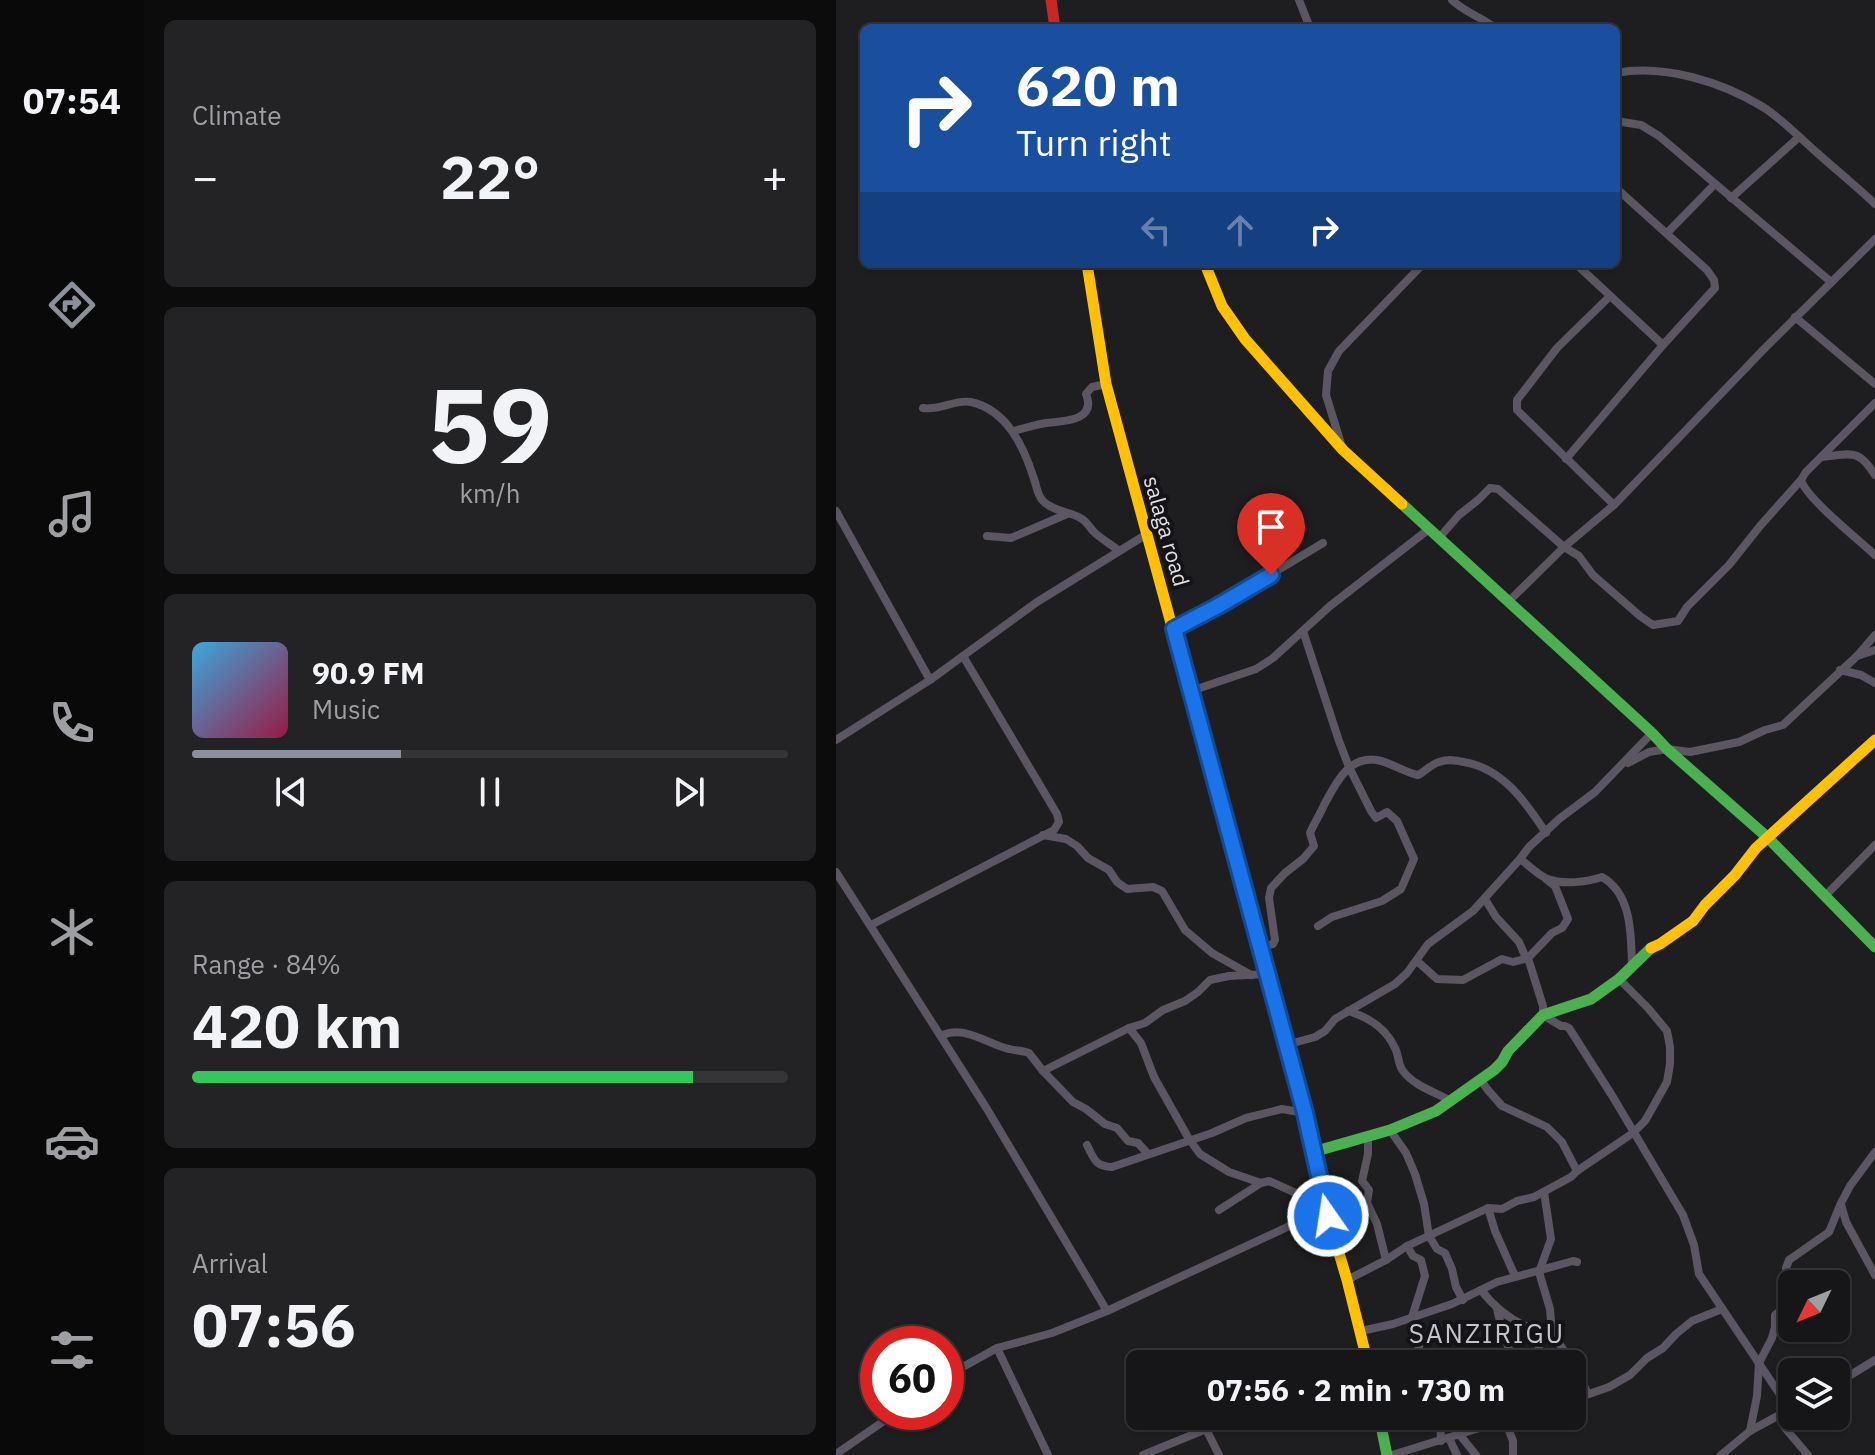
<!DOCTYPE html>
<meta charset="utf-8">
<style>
:root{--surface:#161618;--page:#232325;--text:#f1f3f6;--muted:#9e9fa2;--line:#353537;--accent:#8c9099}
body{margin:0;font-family:"IBM Plex Sans",sans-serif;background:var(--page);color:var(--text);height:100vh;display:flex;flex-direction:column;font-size:30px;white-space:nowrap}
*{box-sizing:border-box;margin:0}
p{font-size:26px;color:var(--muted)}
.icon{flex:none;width:44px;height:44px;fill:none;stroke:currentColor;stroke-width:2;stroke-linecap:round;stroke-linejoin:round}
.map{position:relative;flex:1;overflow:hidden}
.panel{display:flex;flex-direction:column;gap:20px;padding:20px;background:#0c0c0d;width:692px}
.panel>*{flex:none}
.top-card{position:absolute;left:24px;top:24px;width:760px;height:244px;border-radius:12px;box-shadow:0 2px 6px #0004,0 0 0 2px var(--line);background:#1a4fa0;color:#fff;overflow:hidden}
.needle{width:52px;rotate:227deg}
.buttons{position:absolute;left:942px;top:1270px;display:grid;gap:16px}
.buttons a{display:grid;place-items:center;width:72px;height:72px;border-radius:12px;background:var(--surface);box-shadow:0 2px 6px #0004,0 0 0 2px var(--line);font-size:40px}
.speed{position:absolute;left:24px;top:1326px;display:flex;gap:16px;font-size:40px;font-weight:700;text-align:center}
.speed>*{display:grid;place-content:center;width:104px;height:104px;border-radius:50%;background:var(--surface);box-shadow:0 2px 6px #0004,0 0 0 2px var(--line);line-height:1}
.speed .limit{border:12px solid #d22;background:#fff;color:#111}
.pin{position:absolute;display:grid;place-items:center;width:68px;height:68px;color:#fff;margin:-82px -34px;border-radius:50% 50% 50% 0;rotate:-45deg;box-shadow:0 0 8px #0007}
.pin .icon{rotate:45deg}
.me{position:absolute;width:88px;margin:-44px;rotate:347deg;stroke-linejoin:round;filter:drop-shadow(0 0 6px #0008)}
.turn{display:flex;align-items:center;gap:28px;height:168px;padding:0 24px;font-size:36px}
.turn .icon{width:104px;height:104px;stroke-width:2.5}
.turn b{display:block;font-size:56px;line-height:68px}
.lanes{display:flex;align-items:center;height:76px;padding:0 24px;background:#0003;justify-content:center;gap:40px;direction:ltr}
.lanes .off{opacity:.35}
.big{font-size:60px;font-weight:700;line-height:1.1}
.panel .widget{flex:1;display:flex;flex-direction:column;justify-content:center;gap:12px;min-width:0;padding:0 28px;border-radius:12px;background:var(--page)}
.panel .dial{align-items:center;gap:0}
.dial b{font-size:104px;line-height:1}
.song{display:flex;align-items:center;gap:24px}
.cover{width:96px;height:96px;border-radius:12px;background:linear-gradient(135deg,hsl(200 70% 55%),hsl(340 70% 35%))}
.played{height:8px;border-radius:4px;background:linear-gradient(90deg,var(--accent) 35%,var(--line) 35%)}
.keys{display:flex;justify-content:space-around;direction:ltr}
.heat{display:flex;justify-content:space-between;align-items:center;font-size:44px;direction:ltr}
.charge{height:12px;border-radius:6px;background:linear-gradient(90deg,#34c759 84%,var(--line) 0)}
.trip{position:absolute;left:290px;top:1350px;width:460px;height:80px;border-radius:12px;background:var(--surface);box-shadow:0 2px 6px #0004,0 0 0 2px var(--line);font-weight:700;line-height:80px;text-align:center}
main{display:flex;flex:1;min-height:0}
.tab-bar{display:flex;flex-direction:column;width:144px;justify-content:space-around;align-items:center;background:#09090a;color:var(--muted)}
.tab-bar .icon{width:56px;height:56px}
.tab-bar .selected{color:var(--accent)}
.tab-bar b{font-size:36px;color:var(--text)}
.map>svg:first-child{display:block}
</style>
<main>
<nav class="tab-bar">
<b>07:54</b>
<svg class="icon selected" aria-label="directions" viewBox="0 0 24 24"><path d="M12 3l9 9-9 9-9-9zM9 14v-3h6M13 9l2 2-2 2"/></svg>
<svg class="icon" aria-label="music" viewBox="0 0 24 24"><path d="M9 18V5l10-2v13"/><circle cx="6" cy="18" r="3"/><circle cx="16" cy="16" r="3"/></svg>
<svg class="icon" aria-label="phone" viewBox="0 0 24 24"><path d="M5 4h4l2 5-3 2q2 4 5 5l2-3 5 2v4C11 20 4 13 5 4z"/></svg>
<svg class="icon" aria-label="climate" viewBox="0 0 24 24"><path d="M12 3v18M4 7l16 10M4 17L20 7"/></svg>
<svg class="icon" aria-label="car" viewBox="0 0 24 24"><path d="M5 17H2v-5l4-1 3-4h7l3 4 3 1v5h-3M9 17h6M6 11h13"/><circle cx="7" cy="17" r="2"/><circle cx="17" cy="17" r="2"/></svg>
<svg class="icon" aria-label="filters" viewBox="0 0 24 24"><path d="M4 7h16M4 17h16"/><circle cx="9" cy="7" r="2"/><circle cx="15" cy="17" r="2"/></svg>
</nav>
<section class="panel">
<div class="widget"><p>Climate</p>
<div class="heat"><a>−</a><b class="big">22°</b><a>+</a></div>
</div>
<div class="widget dial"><b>59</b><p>km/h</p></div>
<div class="widget">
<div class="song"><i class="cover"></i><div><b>90.9 FM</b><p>Music</p></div></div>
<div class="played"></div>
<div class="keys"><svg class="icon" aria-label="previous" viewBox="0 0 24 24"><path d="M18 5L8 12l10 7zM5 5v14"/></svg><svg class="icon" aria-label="pause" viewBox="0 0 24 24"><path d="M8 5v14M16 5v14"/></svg><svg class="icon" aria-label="next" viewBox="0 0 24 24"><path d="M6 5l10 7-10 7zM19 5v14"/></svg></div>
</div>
<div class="widget"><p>Range · 84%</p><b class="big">420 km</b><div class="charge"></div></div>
<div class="widget"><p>Arrival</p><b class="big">07:56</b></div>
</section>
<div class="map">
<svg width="1039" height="1455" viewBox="0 0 1039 1455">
<rect width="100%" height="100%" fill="#1e1e20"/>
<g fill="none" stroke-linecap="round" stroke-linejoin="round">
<g stroke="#5b5661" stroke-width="8">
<polyline points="463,0 474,28"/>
<path d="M616,0C628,12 645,17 659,28"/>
<path d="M780,73C829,64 886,82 927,107C946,119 962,136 979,151C999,169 1020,186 1039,204"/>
<polyline points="780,121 805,125 823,136 995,282"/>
<polyline points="895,198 963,137"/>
<polyline points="831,233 879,184"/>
<polyline points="740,264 827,345"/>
<polyline points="774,296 721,348 681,400 681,410 778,505"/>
<polyline points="959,317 1039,384"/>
<path d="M1039,403L970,472L965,480C970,498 1023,540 1039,555"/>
<path d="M87,408C104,411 119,399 135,402C171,410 188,447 198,479C201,487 201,495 207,501C218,512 234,511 246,519C251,522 254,528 258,532C265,539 275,544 283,551"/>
<path d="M178,431C188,428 199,425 210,423C228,421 261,421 250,394L256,387L270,384"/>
<polyline points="506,447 490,395 492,371 503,351 587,264"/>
<path d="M986,457C1016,454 1022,448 1039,475"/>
<polyline points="730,459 827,345 879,288 878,280 871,270 780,188"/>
<polyline points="0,511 94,680"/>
<polyline points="151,536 175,538 231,514"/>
<polyline points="603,538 623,515 642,500 654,488 662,489 728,547 743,556 757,575 804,616 817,625 842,621 851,607 893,565 924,526 965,480"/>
<polyline points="672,602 728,547 778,505 929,348 1039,239"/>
<polyline points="338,629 382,606 487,543"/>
<polyline points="467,631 503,741 513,767 535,811 540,818 551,812 561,821 578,859 565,889 546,901 496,917 482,926"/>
<polyline points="1021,656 1039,650"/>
<polyline points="1004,670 1025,675 1039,683"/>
<polyline points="355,691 420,669 437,658 494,606 593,529"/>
<polyline points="0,740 94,680 201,602 311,534"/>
<polyline points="792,763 813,752 831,749 854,752 903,742 929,730 947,725 1021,656 1039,635"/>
<polyline points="207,835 230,839 241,846 252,858 273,870 281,882 291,889 317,887 326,891 349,930 376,953 415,975"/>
<path d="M684,859C693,865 702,876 712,879C727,885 751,882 766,877C796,894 795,935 796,965"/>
<polyline points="0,872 151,1109 271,1311"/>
<polyline points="710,879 719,886 732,919 726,928 716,933 692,958 707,1006 707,1015 725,1026 729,1026 733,1028 777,1097 847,1215 858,1245 863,1274 949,1402 949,1428 972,1455"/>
<polyline points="989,896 1039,845"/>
<polyline points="649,899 660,917 683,942 690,958"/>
<polyline points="35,925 218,830 223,822 221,814 127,656"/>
<path d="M423,948L437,944L439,940L433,898L435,888L449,873L467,859L478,846L474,833C478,823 484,815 488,805C500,783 512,756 541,760C556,763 568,772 582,775C589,771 596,764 603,762C612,759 619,760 628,762C666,768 690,802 710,833"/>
<polyline points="581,961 601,979 627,980 666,959 677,962 692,958"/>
<path d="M512,1011C532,1017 550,1028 559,1048C563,1056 562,1065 567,1071C578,1086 599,1092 615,1101"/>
<polyline points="293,1028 305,1043 318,1077 353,1139 364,1154 393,1172 425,1183 433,1181 462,1194 468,1214 475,1216"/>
<path d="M105,1036C128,1024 151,1044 173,1049C180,1051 186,1050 193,1053L207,1071L237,1102L250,1109L269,1124L281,1128L292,1141L302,1143L312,1154"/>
<polyline points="450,1045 479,1037 489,1031 499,1019 559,984 571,973 592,944 637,911 684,859 693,847 723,819 759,792 816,733"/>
<polyline points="207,1071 293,1028 309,1023 327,1010 349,1001 362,992 374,980 393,976 430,974"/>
<polyline points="645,1080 651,1089 666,1106 711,1127 726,1142 741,1171"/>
<polyline points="554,1130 570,1153 579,1174 588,1204 593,1236 601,1249 609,1253 616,1269 620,1287 627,1300"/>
<polyline points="532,1138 532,1154 526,1181 533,1190 531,1203 541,1224 550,1260"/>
<path d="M251,1145C258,1159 259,1166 276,1167L376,1133L410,1118L446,1109L469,1113"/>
<polyline points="708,1192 715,1239 703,1272 714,1309 716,1333 739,1367 752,1394"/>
<polyline points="1005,1204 1010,1222 1039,1275"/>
<polyline points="652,1208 659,1231 679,1276"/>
<polyline points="383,1210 425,1183"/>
<polyline points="571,1246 577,1256 585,1260 589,1276 576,1317 584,1342 582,1351 586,1364"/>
<polyline points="511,1280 550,1260 571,1246 652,1208 666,1209 681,1201 698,1197 735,1177 741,1171 797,1133 809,1121 831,1082 834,1064 834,1047 831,1031 812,1008 783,979"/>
<path d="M645,1290C664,1314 686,1330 716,1333"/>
<path d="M661,1309C665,1328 672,1345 678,1364"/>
<polyline points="525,1331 557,1324 616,1304 661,1282 737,1261 741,1262"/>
<polyline points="701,1331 703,1348 710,1364"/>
<polyline points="161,1348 212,1455"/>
<polyline points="110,1378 125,1368 161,1348 216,1333 271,1311 475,1216 492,1216"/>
<polyline points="1000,1384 1039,1360"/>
<polyline points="736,1400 773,1387 794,1375 811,1358 827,1348 840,1334 856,1321 886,1309"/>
<polyline points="604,1416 605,1441"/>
<polyline points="669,1420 677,1441 677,1455"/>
<polyline points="370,1429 383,1455"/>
<polyline points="914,1431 921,1396 923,1363 936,1338 939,1327 939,1315 954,1304 954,1289 950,1268 953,1260 993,1232 1005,1203 1014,1186 1039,1152"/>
<polyline points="623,1434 640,1455"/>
<polyline points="613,1438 621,1455"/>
<polyline points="0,1454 61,1412"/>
<polyline points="307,1455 402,1416"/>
<polyline points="556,1455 682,1416"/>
<polyline points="885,1455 914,1431 956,1408"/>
</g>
<g stroke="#4caf50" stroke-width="11">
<polyline points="566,504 816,733 831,749 931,837 1039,947"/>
<polyline points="345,660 469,1115"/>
<polyline points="477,1152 554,1130 600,1111 658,1070 666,1062 672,1051 707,1015 755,999 783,979 815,948"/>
<polyline points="543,1416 551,1455"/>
</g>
<g stroke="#ffc107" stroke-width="11">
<polyline points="251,264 270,384 345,660"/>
<polyline points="369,264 386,306 409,339 507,450 566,504"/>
<polyline points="815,948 824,944 857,921 869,905 899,875 920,848 1039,740"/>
<polyline points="469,1115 492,1216 511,1280 532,1364"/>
</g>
<polyline stroke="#c62828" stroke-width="11" points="215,0 219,28"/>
</g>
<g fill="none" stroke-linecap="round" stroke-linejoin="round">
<g stroke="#114b97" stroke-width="20">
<polyline id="route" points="435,575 382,606 338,629 469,1113 492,1216"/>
</g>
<use href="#route" stroke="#1a73e8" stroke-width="14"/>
</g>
<g text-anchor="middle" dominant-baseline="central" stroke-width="8" stroke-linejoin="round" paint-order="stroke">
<g font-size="22" fill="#e0e0e3" stroke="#141418">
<text transform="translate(331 531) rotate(74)">salaga road</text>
</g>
<g font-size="26" letter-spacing="2" fill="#c4c4c9" stroke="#141418">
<text x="651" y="1333">SANZIRIGU</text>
</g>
</g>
</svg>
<div class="buttons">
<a><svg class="needle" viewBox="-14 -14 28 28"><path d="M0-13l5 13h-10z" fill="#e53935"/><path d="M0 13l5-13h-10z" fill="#9e9fa2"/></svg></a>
<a><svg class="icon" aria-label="layers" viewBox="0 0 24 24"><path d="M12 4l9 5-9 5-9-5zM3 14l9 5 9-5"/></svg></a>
</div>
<div class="speed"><div class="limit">60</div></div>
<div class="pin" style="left:435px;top:575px;background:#d93025"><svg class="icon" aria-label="arrive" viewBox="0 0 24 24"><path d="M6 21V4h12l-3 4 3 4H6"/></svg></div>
<svg class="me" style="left:492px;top:1216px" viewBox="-20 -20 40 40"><circle r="17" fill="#1a73e8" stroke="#fff" stroke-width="3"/><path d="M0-11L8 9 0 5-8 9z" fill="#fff"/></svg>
<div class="trip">07:56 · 2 min · 730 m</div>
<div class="top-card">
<div class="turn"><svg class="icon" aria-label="right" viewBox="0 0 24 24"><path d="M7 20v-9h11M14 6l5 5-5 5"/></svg><div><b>620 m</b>Turn right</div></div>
<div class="lanes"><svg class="icon off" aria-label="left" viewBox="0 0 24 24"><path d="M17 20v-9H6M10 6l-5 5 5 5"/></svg><svg class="icon off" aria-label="ahead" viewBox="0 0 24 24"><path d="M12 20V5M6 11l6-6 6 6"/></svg><svg class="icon" aria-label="right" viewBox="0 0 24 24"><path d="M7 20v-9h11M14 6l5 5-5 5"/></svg></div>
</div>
</div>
</main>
